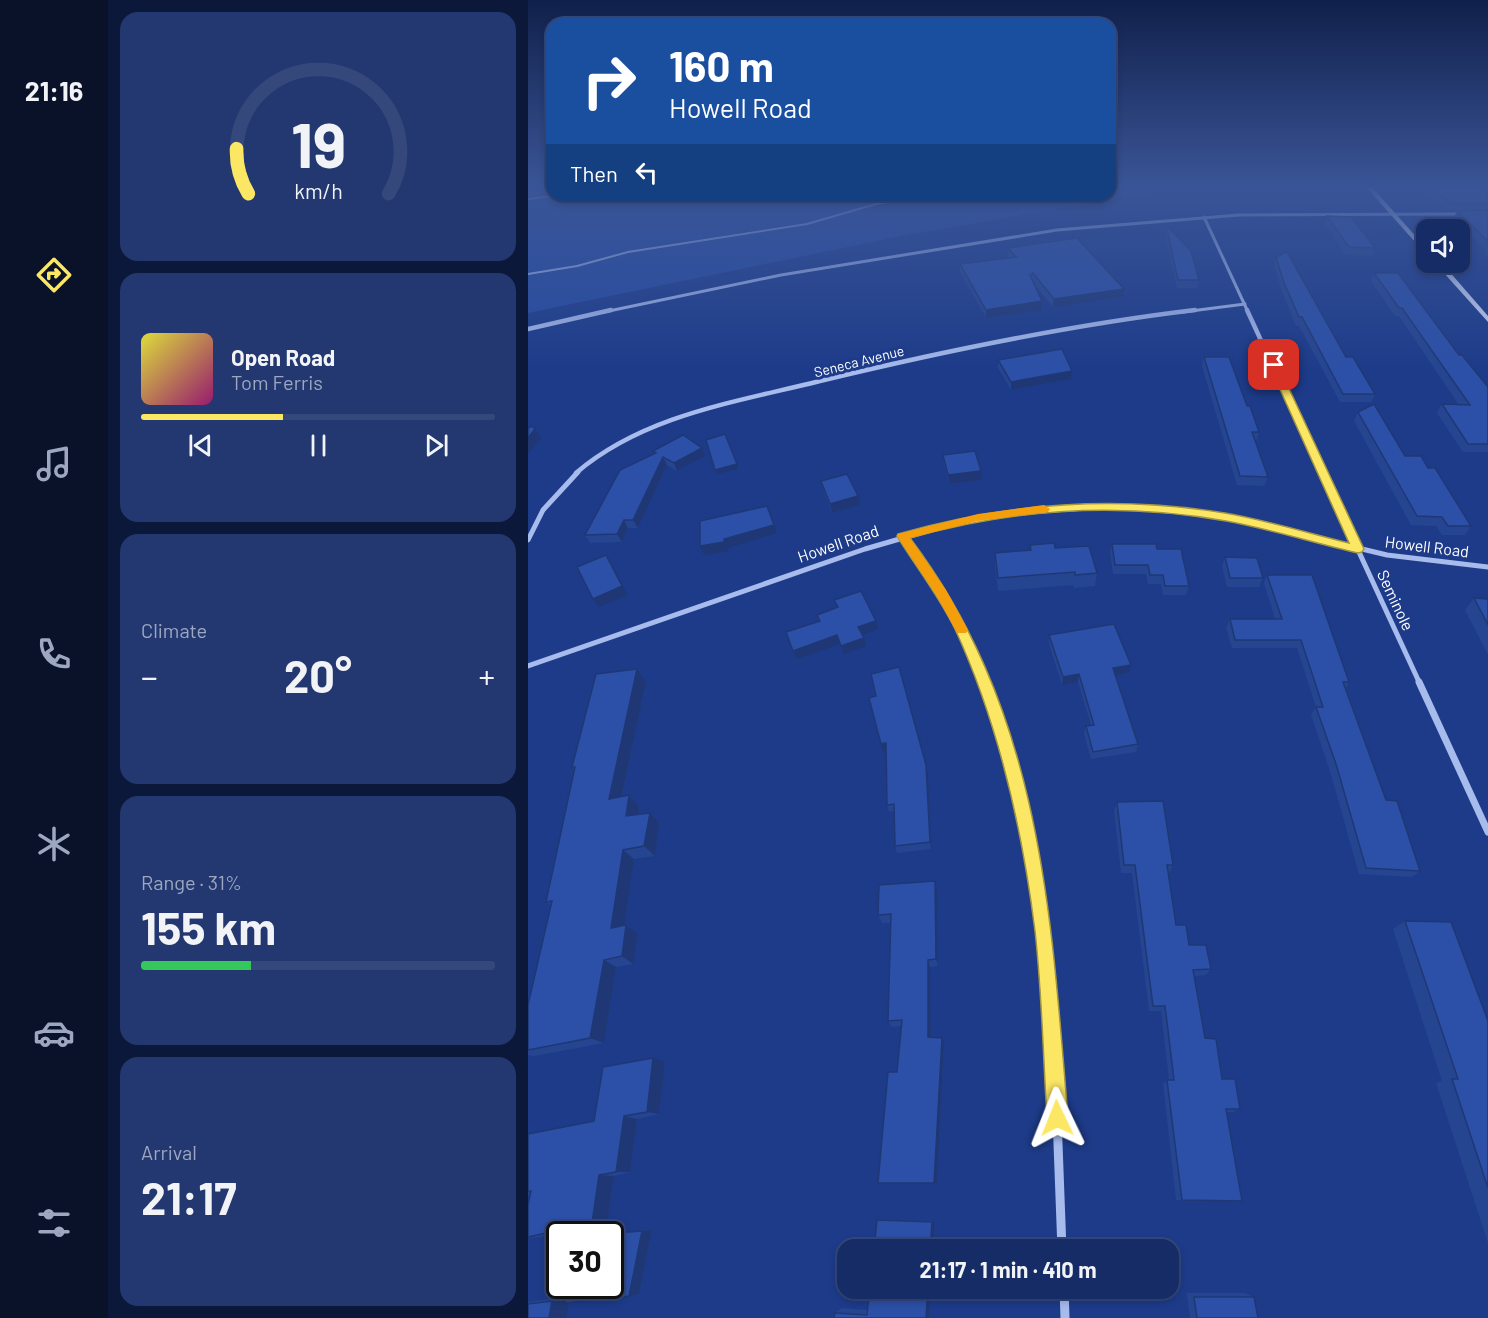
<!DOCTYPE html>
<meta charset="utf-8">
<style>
:root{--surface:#162c67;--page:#233870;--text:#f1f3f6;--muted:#9ea7c0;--line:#35487b;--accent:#fce765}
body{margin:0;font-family:Barlow,sans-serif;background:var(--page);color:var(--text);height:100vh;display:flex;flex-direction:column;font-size:22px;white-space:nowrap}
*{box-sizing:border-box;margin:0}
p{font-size:20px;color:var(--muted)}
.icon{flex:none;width:33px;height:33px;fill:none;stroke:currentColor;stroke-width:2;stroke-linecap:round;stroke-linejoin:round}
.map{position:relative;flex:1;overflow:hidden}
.drawer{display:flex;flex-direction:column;gap:12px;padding:12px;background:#0c1839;width:420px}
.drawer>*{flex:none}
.top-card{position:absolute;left:18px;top:18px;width:570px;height:183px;border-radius:18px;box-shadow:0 3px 9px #0003,0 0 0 2px var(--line);background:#1a4fa0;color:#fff;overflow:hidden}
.controls{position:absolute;left:888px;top:219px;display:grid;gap:12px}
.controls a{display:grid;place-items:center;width:54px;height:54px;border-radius:12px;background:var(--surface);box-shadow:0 3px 9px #0003,0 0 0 2px var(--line);font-size:30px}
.speed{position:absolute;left:18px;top:1221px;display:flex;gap:12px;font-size:30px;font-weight:700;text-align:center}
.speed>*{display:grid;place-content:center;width:78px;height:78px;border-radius:50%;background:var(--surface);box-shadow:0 3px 9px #0003,0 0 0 2px var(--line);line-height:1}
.speed .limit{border:3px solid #111;border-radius:9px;background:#fff;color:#111}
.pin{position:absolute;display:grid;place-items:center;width:51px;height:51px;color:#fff;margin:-26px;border-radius:12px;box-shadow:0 3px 9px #0006}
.me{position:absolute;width:66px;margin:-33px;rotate:358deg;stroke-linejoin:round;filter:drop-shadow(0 0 4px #0008)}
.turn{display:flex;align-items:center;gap:21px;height:126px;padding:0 24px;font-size:27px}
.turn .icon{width:78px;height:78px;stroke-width:2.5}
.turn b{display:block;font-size:42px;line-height:51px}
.then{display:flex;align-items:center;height:57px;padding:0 24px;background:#0003;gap:12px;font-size:22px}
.big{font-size:45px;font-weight:700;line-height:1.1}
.drawer .tile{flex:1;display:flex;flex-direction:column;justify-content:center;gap:9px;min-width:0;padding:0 21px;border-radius:18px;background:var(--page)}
.drawer .dial{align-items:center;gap:0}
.dial svg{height:156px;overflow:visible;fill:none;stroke:var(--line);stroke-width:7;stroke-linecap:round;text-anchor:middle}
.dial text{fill:var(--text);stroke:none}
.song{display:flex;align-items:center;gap:18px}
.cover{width:72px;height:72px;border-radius:9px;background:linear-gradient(135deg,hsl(60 70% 55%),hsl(320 70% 35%))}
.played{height:6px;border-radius:3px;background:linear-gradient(90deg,var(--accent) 40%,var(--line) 40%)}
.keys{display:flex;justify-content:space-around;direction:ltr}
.heat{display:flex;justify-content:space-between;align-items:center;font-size:33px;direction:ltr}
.charge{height:9px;border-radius:4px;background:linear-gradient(90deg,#34c759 31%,var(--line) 0)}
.trip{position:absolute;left:309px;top:1239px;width:342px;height:60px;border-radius:18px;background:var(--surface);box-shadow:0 3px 9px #0003,0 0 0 2px var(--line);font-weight:700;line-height:60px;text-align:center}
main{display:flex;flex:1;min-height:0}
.menu{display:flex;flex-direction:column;width:108px;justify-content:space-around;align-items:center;background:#091229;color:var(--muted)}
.menu .icon{width:42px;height:42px}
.menu .selected{color:var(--accent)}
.menu b{font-size:27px;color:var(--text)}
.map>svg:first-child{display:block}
</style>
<main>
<nav class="menu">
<b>21:16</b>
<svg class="icon selected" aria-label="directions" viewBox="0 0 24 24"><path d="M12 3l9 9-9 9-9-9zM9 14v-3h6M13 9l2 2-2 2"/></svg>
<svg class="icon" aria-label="music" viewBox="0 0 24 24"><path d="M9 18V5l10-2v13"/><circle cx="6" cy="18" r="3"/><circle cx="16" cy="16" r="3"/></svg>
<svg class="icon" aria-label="phone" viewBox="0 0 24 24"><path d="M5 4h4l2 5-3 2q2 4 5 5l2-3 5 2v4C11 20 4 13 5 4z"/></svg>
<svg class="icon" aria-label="climate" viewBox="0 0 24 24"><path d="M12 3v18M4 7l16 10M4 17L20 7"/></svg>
<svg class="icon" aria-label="car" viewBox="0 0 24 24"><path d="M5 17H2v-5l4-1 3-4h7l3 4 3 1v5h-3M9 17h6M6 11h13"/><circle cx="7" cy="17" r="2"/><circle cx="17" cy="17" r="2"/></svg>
<svg class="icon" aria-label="filters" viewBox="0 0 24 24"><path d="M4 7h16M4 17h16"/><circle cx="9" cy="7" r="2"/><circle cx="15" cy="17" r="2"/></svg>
</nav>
<section class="drawer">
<div class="tile dial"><svg viewBox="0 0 100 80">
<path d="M14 69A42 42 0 1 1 86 69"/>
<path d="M14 69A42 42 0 0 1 8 46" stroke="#fce765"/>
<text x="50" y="56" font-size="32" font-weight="700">19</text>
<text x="50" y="72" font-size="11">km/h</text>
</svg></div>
<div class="tile">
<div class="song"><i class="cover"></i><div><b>Open Road</b><p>Tom Ferris</p></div></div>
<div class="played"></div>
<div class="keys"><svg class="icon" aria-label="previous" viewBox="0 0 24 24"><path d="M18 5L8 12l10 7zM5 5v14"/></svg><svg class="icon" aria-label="pause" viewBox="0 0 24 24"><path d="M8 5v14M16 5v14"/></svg><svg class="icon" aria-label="next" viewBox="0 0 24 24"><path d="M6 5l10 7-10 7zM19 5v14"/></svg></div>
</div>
<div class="tile"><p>Climate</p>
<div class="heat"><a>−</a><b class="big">20°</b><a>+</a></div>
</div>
<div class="tile"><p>Range · 31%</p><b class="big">155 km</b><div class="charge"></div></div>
<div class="tile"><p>Arrival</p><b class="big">21:17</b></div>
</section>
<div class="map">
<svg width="960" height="1318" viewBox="0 0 960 1318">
<rect width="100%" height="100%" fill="#1d3b89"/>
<polygon fill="#264ba1" points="0,187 24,187 24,195 582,195 582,187 657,187 383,234 0,313"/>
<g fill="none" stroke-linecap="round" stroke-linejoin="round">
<g stroke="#a7bbec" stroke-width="2">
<polyline points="0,199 31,195"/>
<polyline points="0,274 49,266 100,252 279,224 348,204 402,195"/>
</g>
<g stroke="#a7bbec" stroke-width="3">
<polyline points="676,217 720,312"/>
<polyline points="76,312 253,275 529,230 711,215 935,214"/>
<polyline points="655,312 717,304"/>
</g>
<g stroke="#a7bbec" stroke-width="4.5">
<polyline points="719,310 794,473"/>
<polyline points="0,329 83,310"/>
<path d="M48,473C116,415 208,402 292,381C416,351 541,325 667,310"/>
</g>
<g stroke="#a7bbec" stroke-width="5">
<polyline points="794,472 892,684"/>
<polyline points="374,536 424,616 455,684"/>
<polyline points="0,540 15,510 50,472"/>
<polyline points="0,666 337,549 420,525 504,510 592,507 669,513 726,523 859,555 960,567"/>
</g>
<g stroke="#a7bbec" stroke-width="7">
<path d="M454,682C493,769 506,866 518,959"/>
<polyline points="891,682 960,832"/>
</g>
<g stroke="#a7bbec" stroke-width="9">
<polyline points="518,958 527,1064 534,1250"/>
<polyline points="536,1288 537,1318"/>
</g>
<g fill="#d3ddf9" fill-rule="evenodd">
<polygon points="838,187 844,187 898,248 898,253 896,252"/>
<polygon points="906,262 913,262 960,316 960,322"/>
</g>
</g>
<g fill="#264590">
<polygon points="885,187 960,187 960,256 957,253 958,251 926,218 929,211 918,210 904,196 893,196"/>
<polygon points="799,216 847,248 844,256 818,255 797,224"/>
<polygon points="638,225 671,280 669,288 649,288 637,233"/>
<polygon points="480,248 595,297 525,307 505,282 513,310 458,318 432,272 432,264 482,258 480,256"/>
<polygon points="748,257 818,357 847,394 843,402 812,402 771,326 768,326 754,291 746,265"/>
<polygon points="846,273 931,355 960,387 960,452 935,452 909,413 914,404 931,405 871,316 867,316 843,281"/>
<polygon points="676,357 731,432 728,441 727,441 740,477 736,486 709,485 674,366"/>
<polygon points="470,360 544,371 543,379 483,390 470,368"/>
<polygon points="830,412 877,456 900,468 943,526 937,535 914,535 908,526 883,525 826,421"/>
<polygon points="125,451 177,456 149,471 139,465 110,528 100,528 94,542 62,543 57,535 126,453"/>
<polygon points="415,455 454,480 421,484 416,464"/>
<polygon points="293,481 332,505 304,513 295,490"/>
<polygon points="584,544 629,549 661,586 658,595 635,595 633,584 620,584 618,574 585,574 582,553"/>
<polygon points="502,545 527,548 569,573 567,586 546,588 545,585 470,591 467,566 467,553 502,551"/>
<polygon points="697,557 735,578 731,587 699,587 694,566"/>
<polygon points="739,575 821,682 818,688 858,800 892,871 884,877 831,874 802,771 783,715 788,707 769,648 704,648 698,628 702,619 747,619 736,583"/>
<polygon points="946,598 960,599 960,655 937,610"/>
<polygon points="521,635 603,665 601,673 587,676 610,744 608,752 563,759 556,734 558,726 563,725 550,682 534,685 521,644"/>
<polygon points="118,682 94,796 101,795 111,806 110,814 131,823 127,856 106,859 96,926 98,925 110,934 105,964 88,967 76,1043 6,1056 0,1055 0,1005 23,905 18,902 46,770 44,767"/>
<polygon points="341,698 398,765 400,773 403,849 369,853 367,846 366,811 361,812 359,805 359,751 355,752"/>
<polygon points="589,802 645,865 641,873 640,873 648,925 661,945 683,969 678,975 666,976 677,1038 694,1079 712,1109 705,1112 699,1112 714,1201 648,1200 635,1083 641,1080 633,1011 621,1011 604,873 593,873 586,811"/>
<polygon points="407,881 409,890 410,966 402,967 403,1037 414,1038 416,1043 409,1183 355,1184 369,1072 373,1026 364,1027 360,1021 363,923 354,923 350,915"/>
<polygon points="877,921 960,1021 960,1243 908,1083 914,1081 865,929"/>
<polygon points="137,1062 131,1114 109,1119 102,1172 86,1176 79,1222 12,1237 0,1238 0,1205 2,1195 0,1195 0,1134 66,1121"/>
<polygon points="349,1220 354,1220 407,1221 405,1250"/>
<polygon points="124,1230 111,1294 41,1302 0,1318 0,1302 38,1297 74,1234"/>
<polygon points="403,1288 401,1318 306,1318 307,1313 314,1308 339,1310"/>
<polygon points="659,1293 717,1293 726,1297 730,1318 662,1318"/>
</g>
<g fill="#1f3875">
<polygon points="596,289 595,297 525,307 526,299"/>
<polygon points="514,301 513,310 458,318 458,310"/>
<polygon points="544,371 543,379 483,390 483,382"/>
<polygon points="7,429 13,438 0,454 0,438"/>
<polygon points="174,448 177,456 149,471 146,463"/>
<polygon points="135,457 139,465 110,528 105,520"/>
<polygon points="209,464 210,469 189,474 187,470"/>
<polygon points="453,471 454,480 421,484 420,475"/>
<polygon points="330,496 332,505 304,513 302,504"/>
<polygon points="96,520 100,528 94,542 89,534"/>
<polygon points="246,525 249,533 200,548 200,551 176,555 172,546"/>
<polygon points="78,555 100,595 71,607 65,599"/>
<polygon points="348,621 350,629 333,636 330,627"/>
<polygon points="309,635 312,644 269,659 265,651"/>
<polygon points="336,638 338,646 316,654 313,646"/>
<polygon points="603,665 601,673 583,677 585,668"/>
<polygon points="109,669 118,682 91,809 81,799"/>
<polygon points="551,674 550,682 534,685 535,677"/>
<polygon points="358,743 361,751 355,752 353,744"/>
<polygon points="398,765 400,773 403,849 402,842"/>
<polygon points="101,795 111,806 108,827 98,816"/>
<polygon points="122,813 131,823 127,856 116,846"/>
<polygon points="95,850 106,859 95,936 83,928"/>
<polygon points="407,881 409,890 410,966 408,959"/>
<polygon points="98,925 110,934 105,964 94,956"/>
<polygon points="76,960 88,967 76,1043 62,1038"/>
<polygon points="400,960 402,967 403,1043 400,1037"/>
<polygon points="414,1038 416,1043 409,1183 406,1183"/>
<polygon points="125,1058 137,1062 131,1114 119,1112"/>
<polygon points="96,1116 109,1119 102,1172 88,1172"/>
<polygon points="71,1175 86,1176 79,1222 64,1223"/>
<polygon points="407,1221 405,1250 402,1250 404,1222"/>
<polygon points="124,1230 111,1294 101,1296 114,1231"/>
<polygon points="400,1288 403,1288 401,1318 398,1318"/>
<polygon points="42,1297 38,1318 21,1318 24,1301"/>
</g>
<g fill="#2c50a7" stroke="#1f3875" stroke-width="1.5">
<polygon points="895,187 960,187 960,204 922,203 907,189 896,189"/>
<polygon points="960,210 960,241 929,211"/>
<polygon points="799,216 823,217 847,248 821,247"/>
<polygon points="638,225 663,251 671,280 650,280"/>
<polygon points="549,238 596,289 526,299 505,273 502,275 514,301 458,310 432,264 488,257 480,248"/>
<polygon points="759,252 818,357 825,357 847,394 815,394 774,317 771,317 756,283 748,257"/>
<polygon points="846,273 870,273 931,355 934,355 960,387 960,444 940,444 914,404 942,405 874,308 871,308"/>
<polygon points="534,349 544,371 483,382 470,360"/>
<polygon points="676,357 701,357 719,406 722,406 731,432 724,432 740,477 712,476"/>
<polygon points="846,404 877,456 893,456 900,468 907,468 943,526 920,526 914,517 889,516 830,412"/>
<polygon points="4,426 7,429 0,438 0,428"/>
<polygon points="197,434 209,464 187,470 178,440"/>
<polygon points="155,435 174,448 146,463 135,457 105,520 96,520 89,534 57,535 92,470 128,453 125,451"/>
<polygon points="447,451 453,471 420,475 415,455"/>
<polygon points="319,474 330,496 302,504 293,481"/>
<polygon points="239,506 246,525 196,539 196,542 172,546 172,521"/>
<polygon points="526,543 527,548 561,546 569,573 547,575 547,572 470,578 467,553 503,550 502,545"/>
<polygon points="584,544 628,544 629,549 653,549 661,586 637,586 635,575 622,575 620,565 587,565"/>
<polygon points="78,555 94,586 65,599 49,567"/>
<polygon points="697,557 729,558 735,578 702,578"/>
<polygon points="739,575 784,575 821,682 815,682 858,800 869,801 892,871 838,868 808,764 788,707 795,707 773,640 707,640 702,619 754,619"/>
<polygon points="333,591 348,621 330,627 336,638 313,646 309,635 265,651 258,632 292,621 289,615 310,607 306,600"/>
<polygon points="946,598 960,599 960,625"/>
<polygon points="586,624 603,665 585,668 610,744 565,752 558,726 566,725 551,674 535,677 521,635"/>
<polygon points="371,667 398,765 402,842 367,846 366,804 359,805 358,743 353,744 341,698 348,696 343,674"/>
<polygon points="109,669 81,799 101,795 98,816 122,813 116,846 95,850 83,928 98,925 94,956 76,960 62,1038 0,1050 0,1005 24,901 18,902 47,767 44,767 68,674"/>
<polygon points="635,801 645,865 639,865 648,925 658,925 661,945 678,945 683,969 665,970 677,1038 688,1039 694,1079 707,1079 712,1109 698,1109 714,1201 654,1200 639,1080 646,1080 637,1006 625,1006 607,865 596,865 589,802"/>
<polygon points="407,881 408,959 400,960 400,1037 414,1038 406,1183 350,1183 360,1072 369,1072 374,1020 360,1021 363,914 350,915 351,885"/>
<polygon points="877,921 923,922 960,1021 960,1188 924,1079 930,1079"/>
<polygon points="125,1058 119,1112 96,1116 88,1172 71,1175 64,1223 0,1237 0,1205 3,1191 0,1192 0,1134 66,1121 75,1067"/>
<polygon points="349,1220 404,1222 402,1250 346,1250"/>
<polygon points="114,1231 101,1296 37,1303 41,1286 82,1286 82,1234 75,1234"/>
<polygon points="342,1288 400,1288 398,1318 306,1318 307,1313 339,1315"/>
<polygon points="666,1297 726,1297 730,1318 669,1318"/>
<polygon points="24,1301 21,1318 0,1318 0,1304"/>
</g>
<linearGradient id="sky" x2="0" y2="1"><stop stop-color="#10204b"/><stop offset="0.5" stop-color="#3a5597"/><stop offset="1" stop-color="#3a5597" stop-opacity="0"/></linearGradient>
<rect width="960" height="372" fill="url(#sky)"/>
<path fill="#fce765" stroke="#a49642" stroke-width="1.5" d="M746,362L750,365L836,549L834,552L830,553C786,543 742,529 698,521C592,502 484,509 382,538C513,712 523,910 540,1118L537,1125L529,1128L522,1125L519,1118C515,1056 514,993 507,931C494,827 471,725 427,629C411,596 388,567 369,536L370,534C478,503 586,495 697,513C738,520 780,533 821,543L741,365Z"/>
<polygon fill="#f59e0b" points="516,505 522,509 520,512 450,521 382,538 418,590 440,630 438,633 429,633 409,596 369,536 370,534 450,514"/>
<g text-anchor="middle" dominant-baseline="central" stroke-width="6" stroke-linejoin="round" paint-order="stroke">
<g font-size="14" fill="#fff" stroke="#1d3b89">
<text transform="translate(331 361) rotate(-14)">Seneca Avenue</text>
</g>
<g font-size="16" fill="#fff" stroke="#1d3b89">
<text transform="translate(310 543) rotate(-19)">Howell Road</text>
<text transform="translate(899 546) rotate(7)">Howell Road</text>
<text transform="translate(868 600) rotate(65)">Seminole</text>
</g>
</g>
</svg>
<div class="controls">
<a><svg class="icon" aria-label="sound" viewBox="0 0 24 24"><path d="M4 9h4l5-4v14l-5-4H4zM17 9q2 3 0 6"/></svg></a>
</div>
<div class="speed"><div class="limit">30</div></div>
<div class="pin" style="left:746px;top:365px;background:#d93025"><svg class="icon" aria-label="arrive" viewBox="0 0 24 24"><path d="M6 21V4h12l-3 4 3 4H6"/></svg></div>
<svg class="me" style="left:529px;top:1118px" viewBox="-20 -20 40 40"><path d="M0-17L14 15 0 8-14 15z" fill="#fce765" stroke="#fff" stroke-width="4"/></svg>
<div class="trip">21:17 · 1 min · 410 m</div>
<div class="top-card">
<div class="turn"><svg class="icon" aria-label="right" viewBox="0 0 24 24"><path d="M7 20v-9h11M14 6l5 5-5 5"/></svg><div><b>160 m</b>Howell Road</div></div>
<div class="then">Then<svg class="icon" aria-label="left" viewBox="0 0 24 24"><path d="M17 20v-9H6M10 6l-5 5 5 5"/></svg></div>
</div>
</div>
</main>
